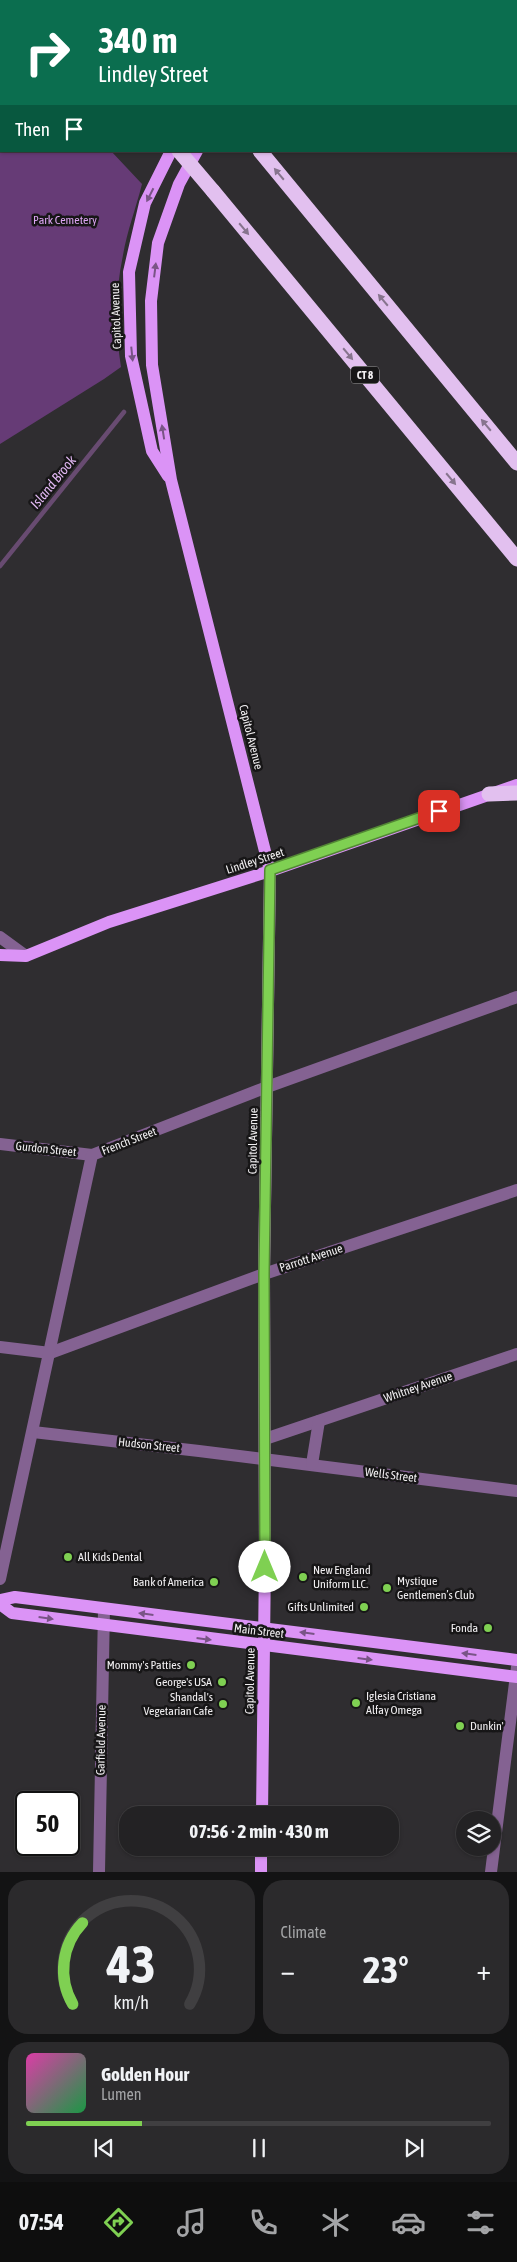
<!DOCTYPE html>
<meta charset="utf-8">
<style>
:root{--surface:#232224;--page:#2b2a2c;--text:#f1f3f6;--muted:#a3a4a6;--line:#403f41;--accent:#7fd052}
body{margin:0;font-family:"Asap Condensed",sans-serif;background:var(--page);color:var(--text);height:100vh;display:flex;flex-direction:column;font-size:19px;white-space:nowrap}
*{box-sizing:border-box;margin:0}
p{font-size:16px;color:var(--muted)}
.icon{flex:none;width:28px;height:28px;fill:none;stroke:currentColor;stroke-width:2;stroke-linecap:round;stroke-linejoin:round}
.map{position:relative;height:1872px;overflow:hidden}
.panel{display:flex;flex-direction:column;gap:8px;padding:8px;background:#131314;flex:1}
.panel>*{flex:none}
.guide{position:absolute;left:0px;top:0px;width:518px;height:152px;box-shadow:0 1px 4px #0004,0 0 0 1px var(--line);background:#0b6e4f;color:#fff;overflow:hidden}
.tools{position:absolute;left:456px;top:1811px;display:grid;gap:10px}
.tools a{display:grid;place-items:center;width:45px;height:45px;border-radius:50%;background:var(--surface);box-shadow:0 1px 4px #0004,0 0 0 1px var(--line);font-size:25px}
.speed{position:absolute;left:15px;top:1791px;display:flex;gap:10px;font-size:25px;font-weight:700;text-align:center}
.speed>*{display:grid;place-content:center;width:65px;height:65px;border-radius:50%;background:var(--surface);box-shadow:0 1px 4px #0004,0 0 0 1px var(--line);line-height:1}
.speed .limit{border:2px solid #111;border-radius:8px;background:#fff;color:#111}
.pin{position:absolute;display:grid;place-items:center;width:42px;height:42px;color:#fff;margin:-21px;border-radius:10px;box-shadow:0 2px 8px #0006}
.me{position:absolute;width:55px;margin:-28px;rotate:0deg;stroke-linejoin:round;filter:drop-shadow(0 0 4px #0008)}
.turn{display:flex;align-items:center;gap:18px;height:105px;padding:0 15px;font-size:22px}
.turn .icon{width:65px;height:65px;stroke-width:2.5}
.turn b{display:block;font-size:35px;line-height:42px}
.then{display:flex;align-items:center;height:48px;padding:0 15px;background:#0003;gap:10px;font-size:19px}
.big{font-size:38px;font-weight:700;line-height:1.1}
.panel .widget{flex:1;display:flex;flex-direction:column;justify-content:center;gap:8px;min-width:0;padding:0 18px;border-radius:20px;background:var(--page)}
.panel .dial{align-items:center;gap:0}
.dial svg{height:130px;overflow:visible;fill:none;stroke:var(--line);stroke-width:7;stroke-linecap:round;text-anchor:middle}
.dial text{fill:var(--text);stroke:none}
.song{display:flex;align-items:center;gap:15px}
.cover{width:60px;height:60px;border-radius:8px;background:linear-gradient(135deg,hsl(320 70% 55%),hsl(140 70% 35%))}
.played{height:5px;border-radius:2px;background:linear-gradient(90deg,var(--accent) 25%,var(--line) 25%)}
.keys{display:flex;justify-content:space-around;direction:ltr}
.heat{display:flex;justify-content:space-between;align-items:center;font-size:28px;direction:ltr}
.panel .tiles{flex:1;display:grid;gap:8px;grid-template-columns:1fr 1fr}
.widget:last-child{grid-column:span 2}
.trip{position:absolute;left:119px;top:1806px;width:280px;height:50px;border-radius:20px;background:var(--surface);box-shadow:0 1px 4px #0004,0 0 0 1px var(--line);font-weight:700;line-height:50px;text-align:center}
.dock{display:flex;height:80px;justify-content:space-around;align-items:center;background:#0e0e0e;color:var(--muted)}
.dock .icon{width:35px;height:35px}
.dock .current{color:var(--accent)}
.dock b{font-size:22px;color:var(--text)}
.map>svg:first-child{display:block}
</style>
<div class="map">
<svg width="517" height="1872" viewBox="0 0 517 1872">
<rect width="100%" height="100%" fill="#2f2d30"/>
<path fill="#663b76" d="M0,34L1,151H111L142,184C136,208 127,231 123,255C115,293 115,329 121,367L104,379L0,444Z"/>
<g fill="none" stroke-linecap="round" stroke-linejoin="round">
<polyline stroke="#684b71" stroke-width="4.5" points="0,566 124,412"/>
<g stroke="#846292" stroke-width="12">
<polyline points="219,0 219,1"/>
<polyline points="253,0 255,1"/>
<polyline points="516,24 517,24"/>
<polyline points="0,937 26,956"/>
<polyline points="0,1144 92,1155"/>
<polyline points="0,1347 50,1353 264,1274 517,1190"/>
<polyline points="33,1432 199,1451 517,1491"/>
<polyline points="265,1439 517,1354"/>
<polyline points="312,1464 319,1421"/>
<polyline points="0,1579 92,1155 267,1087 517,997"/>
<polyline points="99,1872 104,1609"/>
<polyline points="491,1872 517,1667"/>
</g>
<g stroke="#db93f6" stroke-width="12">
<polyline points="335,0 336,1"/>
<polyline points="246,1 246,0"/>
<polyline points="276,1 277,0"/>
<polyline points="516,143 517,144"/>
<polyline points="197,151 179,184 158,243 151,301 152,365 171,480 270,871 264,1274 265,1559 262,1815"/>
<polyline points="168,476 152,451 131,356 129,272 145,203 171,151"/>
<polyline points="0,955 26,956 109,922 270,871 517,785"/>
<polyline points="0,1600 15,1597 517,1660"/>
<polyline points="0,1604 12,1613 517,1677"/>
<polyline points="261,1872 261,1848"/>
</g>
<g stroke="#e2c0ef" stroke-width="15">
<polyline points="55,0 56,1"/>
<polyline points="135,0 136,1"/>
<polyline points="260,151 517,463"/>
<polyline points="213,191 517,559"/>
<polyline points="489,794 517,793"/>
</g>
<polyline stroke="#e2c0ef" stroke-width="15" points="179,151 213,191"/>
</g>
<defs><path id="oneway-solid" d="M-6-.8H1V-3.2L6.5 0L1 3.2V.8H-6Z" transform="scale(1.25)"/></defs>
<g fill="#87748e">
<use href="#oneway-solid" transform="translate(279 174) rotate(-130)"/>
<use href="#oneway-solid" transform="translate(244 229) rotate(50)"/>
<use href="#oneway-solid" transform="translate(383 300) rotate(-130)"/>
<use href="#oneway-solid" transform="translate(348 354) rotate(50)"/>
<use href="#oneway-solid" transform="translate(486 425) rotate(-130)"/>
<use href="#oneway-solid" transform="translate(451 479) rotate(50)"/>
</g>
<g fill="#795486">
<use href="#oneway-solid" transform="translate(150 195) rotate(117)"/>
<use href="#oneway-solid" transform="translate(155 270) rotate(-83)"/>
<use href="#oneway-solid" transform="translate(132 354) rotate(84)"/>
<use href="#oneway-solid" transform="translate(163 432) rotate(-99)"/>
<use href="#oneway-solid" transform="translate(146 1614) rotate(-173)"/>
<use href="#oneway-solid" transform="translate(46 1618) rotate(8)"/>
<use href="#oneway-solid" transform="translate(307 1633) rotate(-173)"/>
<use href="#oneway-solid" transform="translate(204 1639) rotate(7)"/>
<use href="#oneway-solid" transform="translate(469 1654) rotate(-173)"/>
<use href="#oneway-solid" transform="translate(365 1659) rotate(7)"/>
</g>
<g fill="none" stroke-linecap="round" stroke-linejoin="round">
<g stroke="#538735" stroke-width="12">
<polyline id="route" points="265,1567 264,1274 270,870 439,811"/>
</g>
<use href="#route" stroke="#7fd052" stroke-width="9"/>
</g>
<g fill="#7fd052" stroke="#171617" stroke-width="2">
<circle cx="68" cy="1557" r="5"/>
<circle cx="303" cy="1577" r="5"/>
<circle cx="214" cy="1582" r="5"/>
<circle cx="387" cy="1588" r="5"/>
<circle cx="364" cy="1607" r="5"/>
<circle cx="488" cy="1628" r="5"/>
<circle cx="191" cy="1665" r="5"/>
<circle cx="222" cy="1682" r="5"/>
<circle cx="356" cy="1703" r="5"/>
<circle cx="223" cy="1704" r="5"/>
<circle cx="460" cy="1726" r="5"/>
</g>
<g text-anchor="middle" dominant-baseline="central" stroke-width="5" stroke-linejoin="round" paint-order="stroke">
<rect fill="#171617" stroke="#b0aeb0" stroke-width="1" x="351" y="366.5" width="28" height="17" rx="4"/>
<g font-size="11" font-weight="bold" fill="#f1eff1">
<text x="365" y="375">CT 8</text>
</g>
<g font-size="12" fill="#dda5f3" stroke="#171617">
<text x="65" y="220">Park Cemetery</text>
</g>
<g font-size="12" fill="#f1eff1" stroke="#171617">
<text transform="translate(116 316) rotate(-92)">Capitol Avenue</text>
<text transform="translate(251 737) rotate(76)">Capitol Avenue</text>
<text transform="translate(255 861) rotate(-18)">Lindley Street</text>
<text transform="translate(129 1141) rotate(-21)">French Street</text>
<text transform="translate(253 1141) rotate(-89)">Capitol Avenue</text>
<text transform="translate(46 1149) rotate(6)">Gurdon Street</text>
<text transform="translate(311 1258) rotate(-18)">Parrott Avenue</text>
<text transform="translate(418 1387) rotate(-19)">Whitney Avenue</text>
<text transform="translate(149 1445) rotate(6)">Hudson Street</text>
<text transform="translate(391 1475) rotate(7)">Wells Street</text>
<text transform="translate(259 1631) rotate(7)">Main Street</text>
<text transform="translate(250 1681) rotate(-89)">Capitol Avenue</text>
<text transform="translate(101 1740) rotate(-89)">Garfield Avenue</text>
</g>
<g font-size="12" fill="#f1eff1" stroke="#171617" text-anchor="end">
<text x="78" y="1557" text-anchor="start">All Kids Dental</text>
<text x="313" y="1570" text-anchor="start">New England<tspan x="313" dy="14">Uniform LLC.</tspan></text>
<text x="397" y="1581" text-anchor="start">Mystique<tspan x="397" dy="14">Gentlemen’s Club</tspan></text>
<text x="204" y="1582">Bank of America</text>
<text x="354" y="1607">Gifts Unlimited</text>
<text x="478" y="1628">Fonda</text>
<text x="181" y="1665">Mommy's Patties</text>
<text x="212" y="1682">George's USA</text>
<text x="366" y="1696" text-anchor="start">Iglesia Cristiana<tspan x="366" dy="14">Alfay Omega</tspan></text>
<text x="213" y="1697">Shandal's<tspan x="213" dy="14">Vegetarian Cafe</tspan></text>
<text x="470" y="1726" text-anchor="start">Dunkin'</text>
</g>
<g font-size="14" font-style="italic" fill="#e2b8f3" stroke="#171617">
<text transform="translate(53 482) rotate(-51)">Island Brook</text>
</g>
</g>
</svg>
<div class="tools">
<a><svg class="icon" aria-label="layers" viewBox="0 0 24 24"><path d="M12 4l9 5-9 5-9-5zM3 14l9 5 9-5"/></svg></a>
</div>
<div class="speed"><div class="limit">50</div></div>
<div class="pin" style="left:439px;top:811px;background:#d93025"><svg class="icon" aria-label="arrive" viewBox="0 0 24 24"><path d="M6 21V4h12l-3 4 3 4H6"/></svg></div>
<svg class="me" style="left:265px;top:1567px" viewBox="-20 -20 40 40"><circle r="19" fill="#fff"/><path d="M0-13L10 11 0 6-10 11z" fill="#7fd052"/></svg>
<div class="trip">07:56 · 2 min · 430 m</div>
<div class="guide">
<div class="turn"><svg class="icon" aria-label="right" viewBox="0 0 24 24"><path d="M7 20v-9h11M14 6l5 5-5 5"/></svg><div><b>340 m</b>Lindley Street</div></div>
<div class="then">Then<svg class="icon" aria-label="arrive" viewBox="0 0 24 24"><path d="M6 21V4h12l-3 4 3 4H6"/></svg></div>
</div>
</div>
<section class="panel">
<div class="tiles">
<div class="widget dial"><svg viewBox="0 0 100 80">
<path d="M14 69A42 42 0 1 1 86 69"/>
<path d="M14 69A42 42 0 0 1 20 19" stroke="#7fd052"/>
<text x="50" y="56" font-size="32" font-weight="700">43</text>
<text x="50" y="72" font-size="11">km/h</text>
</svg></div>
<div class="widget"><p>Climate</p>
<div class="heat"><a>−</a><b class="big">23°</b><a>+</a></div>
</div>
<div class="widget">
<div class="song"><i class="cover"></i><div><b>Golden Hour</b><p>Lumen</p></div></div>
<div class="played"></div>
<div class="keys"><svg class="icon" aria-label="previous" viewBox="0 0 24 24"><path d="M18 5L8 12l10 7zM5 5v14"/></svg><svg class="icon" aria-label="pause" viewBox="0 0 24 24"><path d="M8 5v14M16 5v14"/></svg><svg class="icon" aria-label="next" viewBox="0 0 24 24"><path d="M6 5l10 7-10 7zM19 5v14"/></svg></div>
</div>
</div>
</section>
<nav class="dock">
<b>07:54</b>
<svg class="icon current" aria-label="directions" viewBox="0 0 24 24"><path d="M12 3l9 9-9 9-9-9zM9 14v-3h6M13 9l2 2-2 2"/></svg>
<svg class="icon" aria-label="music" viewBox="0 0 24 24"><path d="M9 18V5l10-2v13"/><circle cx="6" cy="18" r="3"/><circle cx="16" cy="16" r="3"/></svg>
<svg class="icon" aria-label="phone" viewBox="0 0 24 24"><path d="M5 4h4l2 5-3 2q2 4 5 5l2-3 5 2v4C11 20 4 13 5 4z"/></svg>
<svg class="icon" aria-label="climate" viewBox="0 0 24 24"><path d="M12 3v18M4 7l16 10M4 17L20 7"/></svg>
<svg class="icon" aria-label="car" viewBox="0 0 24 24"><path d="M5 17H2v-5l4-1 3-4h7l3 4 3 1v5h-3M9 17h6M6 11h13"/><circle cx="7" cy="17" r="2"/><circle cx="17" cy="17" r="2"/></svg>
<svg class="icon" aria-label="filters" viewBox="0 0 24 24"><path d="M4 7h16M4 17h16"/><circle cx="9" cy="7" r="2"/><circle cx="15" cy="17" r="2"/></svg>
</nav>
